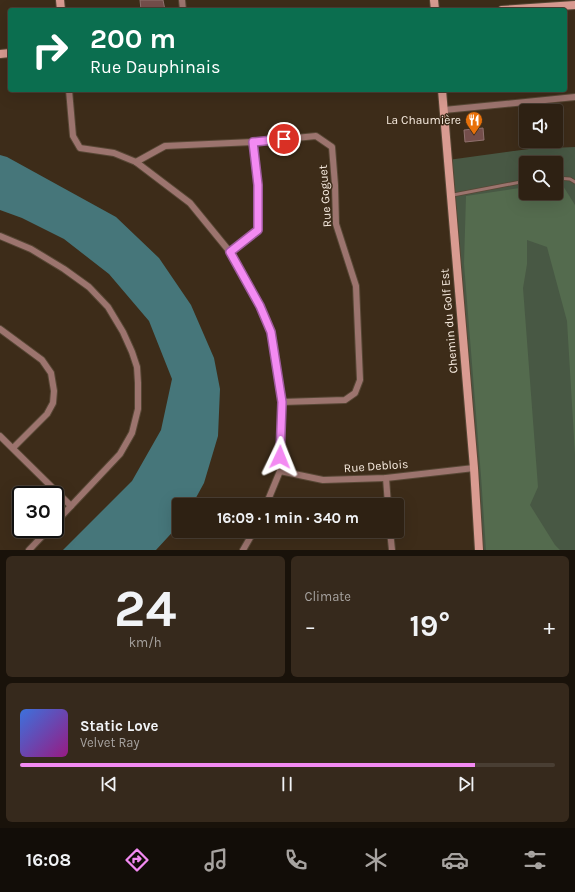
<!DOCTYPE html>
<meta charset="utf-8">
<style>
:root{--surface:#2e2113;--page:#36291c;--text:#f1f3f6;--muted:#a7a3a0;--line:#493e33;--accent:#f38af2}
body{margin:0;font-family:Karla,sans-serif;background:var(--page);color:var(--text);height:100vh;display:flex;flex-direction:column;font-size:15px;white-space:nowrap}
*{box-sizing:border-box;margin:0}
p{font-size:13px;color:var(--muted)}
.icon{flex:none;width:22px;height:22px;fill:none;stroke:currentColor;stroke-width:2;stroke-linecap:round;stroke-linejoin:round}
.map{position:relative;height:550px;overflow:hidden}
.side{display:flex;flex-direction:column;gap:6px;padding:6px;background:#19120a;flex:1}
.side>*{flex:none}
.hud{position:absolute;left:8px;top:8px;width:559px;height:84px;border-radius:4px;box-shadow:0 4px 16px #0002,0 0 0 1px var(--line);background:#0b6e4f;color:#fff;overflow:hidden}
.tools{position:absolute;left:519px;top:104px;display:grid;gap:8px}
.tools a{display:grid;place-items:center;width:44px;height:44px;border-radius:4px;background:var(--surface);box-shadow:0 4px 16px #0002,0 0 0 1px var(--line);font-size:20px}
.speed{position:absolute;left:12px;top:486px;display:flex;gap:8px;font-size:20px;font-weight:700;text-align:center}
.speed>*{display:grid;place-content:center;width:52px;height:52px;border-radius:50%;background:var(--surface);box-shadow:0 4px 16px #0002,0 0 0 1px var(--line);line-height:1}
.speed .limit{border:2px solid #111;border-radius:6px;background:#fff;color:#111}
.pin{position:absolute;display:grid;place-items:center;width:34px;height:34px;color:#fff;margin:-17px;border:2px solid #fff;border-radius:50%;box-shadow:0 1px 4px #0007}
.me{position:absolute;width:44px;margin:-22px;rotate:2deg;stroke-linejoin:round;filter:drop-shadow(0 0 3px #0008)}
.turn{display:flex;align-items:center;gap:14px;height:84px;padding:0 16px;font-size:18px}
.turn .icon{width:52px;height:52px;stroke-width:2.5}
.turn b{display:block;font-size:28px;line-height:34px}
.big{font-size:30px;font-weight:700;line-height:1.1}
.side .tile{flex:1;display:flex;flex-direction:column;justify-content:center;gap:6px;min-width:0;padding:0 14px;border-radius:6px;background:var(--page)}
.side .dial{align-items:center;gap:0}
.dial b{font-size:52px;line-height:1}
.song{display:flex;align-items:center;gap:12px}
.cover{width:48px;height:48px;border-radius:6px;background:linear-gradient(135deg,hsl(220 70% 55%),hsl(310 70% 35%))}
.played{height:4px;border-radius:2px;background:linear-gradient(90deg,var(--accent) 85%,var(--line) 85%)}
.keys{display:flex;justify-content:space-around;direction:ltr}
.heat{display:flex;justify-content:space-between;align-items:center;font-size:22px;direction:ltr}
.side .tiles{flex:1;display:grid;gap:6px;grid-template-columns:1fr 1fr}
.tile:last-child{grid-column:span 2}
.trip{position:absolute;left:172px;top:498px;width:232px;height:40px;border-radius:4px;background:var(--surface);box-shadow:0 4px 16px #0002,0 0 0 1px var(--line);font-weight:700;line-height:40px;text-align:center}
.tabs{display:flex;height:64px;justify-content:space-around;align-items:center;background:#120d08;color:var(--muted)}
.tabs .icon{width:28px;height:28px}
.tabs .current{color:var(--accent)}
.tabs b{font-size:18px;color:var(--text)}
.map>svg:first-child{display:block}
</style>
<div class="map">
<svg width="575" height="550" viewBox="0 0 575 550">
<rect width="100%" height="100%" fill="#3d2c19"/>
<path fill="#485844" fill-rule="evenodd" d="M575,147V550H478L448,160L529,149ZM526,163H556V193H526Z"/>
<polygon fill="#546b4e" points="560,181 575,205 575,455 567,321 547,247 527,240 527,264 523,288 538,487 530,505 555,545 560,550 486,550 481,476 464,264 466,196 526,187 526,193 556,193 556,182"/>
<polygon fill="#46767a" points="0,155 7,157 116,217 159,258 191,305 214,358 220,389 218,436 204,483 192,505 179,505 179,525 156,550 63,550 132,481 161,430 172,379 149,321 109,274 64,239 22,218 0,210"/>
<g fill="#744e4b" stroke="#90716e">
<polygon points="140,0 163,0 165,10 141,10"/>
<polygon points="483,128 484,140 465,142 464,130"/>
</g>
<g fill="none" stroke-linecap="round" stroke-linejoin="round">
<g stroke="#574735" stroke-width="4.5">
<g id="lane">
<polyline points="556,178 570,179 575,182"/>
<polyline points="453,195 526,181"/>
</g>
</g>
<g stroke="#574735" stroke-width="8">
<g id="street">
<polyline points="182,0 183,10"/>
<polyline points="69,90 73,136 80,148 114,153 136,162 190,203 230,252 260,306 271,332 282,402 280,471 266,505"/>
<polyline points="444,110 575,97"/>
<polyline points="136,162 165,146 253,142 316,136 332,147 335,185 336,224 356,286 360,380 355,393 345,400 282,402"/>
<polyline points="0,236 31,249 64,269 89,287 108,307 123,332 132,352 137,367 138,383 138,409 132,433 120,454 55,523"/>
<polyline points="230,252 258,230 258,185 253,142"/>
<polyline points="0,329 42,360 51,373 54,391 53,403 47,414 13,448"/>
<polyline points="0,436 71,506"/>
<polyline points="280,471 323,480 386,478 474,468"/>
<polyline points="386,478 388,505"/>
<polyline points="390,531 392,550"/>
<polyline points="29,550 49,529"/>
<polyline points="243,550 254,531"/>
</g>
</g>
<g stroke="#574735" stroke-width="10">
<g id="secondary">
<polyline points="60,0 61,10"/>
<polyline points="434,0 435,10"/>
<polyline points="502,10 575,5"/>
<polyline points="0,54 10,53"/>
<polyline points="442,90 474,468 479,550"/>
</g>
</g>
<use href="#lane" stroke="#9c746e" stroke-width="3"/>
<use href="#street" stroke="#9c746e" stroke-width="6"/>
<use href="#secondary" stroke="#d99b91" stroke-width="8"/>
</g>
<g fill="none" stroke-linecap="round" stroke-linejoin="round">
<g stroke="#9e5a9d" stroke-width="10">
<polyline id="route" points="280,457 282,402 271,332 260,306 230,252 258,230 258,185 253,142 284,139"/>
</g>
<use href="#route" stroke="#f38af2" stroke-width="7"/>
</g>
<defs>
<g id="restaurant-pin" transform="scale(0.9)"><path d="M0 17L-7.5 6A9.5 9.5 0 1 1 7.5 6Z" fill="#e8710a" stroke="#3d2c19"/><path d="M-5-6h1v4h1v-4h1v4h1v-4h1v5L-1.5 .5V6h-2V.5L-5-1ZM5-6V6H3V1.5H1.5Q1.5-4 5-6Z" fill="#fff"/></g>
</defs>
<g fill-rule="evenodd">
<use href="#restaurant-pin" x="474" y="120"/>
</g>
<g text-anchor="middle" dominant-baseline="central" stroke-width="3" stroke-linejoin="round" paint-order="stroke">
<g font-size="12" fill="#f8ece0" stroke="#3d2c19" text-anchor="end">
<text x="461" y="120">La Chaumière</text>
</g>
<g font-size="12" fill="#f8ece0" stroke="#3d2c19">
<text transform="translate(325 196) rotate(-94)">Rue Goguet</text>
<text transform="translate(449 321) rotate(-95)">Chemin du Golf Est</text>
<text transform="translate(376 466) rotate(-4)">Rue Deblois</text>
</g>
</g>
</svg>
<div class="tools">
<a><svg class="icon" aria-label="sound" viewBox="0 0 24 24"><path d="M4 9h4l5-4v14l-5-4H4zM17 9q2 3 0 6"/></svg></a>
<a><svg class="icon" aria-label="search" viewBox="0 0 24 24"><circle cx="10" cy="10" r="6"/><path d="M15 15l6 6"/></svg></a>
</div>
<div class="speed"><div class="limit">30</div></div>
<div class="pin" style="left:284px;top:139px;background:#d93025"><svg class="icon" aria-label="arrive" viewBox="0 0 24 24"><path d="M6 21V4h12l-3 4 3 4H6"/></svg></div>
<svg class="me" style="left:280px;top:457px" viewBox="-20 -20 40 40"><path d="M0-17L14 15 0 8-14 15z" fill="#f38af2" stroke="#fff" stroke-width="4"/></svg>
<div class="trip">16:09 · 1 min · 340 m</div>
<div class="hud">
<div class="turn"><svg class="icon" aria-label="right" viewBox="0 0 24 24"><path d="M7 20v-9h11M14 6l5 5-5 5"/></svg><div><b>200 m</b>Rue Dauphinais</div></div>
</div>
</div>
<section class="side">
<div class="tiles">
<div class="tile dial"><b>24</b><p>km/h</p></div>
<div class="tile"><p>Climate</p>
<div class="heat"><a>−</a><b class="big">19°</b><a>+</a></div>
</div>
<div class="tile">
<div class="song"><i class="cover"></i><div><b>Static Love</b><p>Velvet Ray</p></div></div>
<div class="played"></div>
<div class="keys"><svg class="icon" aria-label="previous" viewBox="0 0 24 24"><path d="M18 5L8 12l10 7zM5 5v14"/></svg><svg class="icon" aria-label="pause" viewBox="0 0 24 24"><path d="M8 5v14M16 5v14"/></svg><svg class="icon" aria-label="next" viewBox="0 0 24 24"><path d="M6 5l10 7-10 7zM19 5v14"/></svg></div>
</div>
</div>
</section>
<nav class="tabs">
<b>16:08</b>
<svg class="icon current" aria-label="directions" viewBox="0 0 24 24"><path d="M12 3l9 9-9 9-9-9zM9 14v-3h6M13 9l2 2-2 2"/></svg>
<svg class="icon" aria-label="music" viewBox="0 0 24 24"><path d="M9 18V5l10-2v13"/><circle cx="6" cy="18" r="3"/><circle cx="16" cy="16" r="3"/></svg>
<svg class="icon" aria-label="phone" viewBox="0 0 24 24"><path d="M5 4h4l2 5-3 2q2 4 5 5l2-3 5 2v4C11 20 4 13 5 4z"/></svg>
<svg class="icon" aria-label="climate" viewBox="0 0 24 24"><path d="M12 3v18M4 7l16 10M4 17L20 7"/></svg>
<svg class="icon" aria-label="car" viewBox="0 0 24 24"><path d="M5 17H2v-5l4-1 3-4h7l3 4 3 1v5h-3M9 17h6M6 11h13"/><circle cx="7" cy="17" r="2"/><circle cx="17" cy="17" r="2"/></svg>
<svg class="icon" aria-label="filters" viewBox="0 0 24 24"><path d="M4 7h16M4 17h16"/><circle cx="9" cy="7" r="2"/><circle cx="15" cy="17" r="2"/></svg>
</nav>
